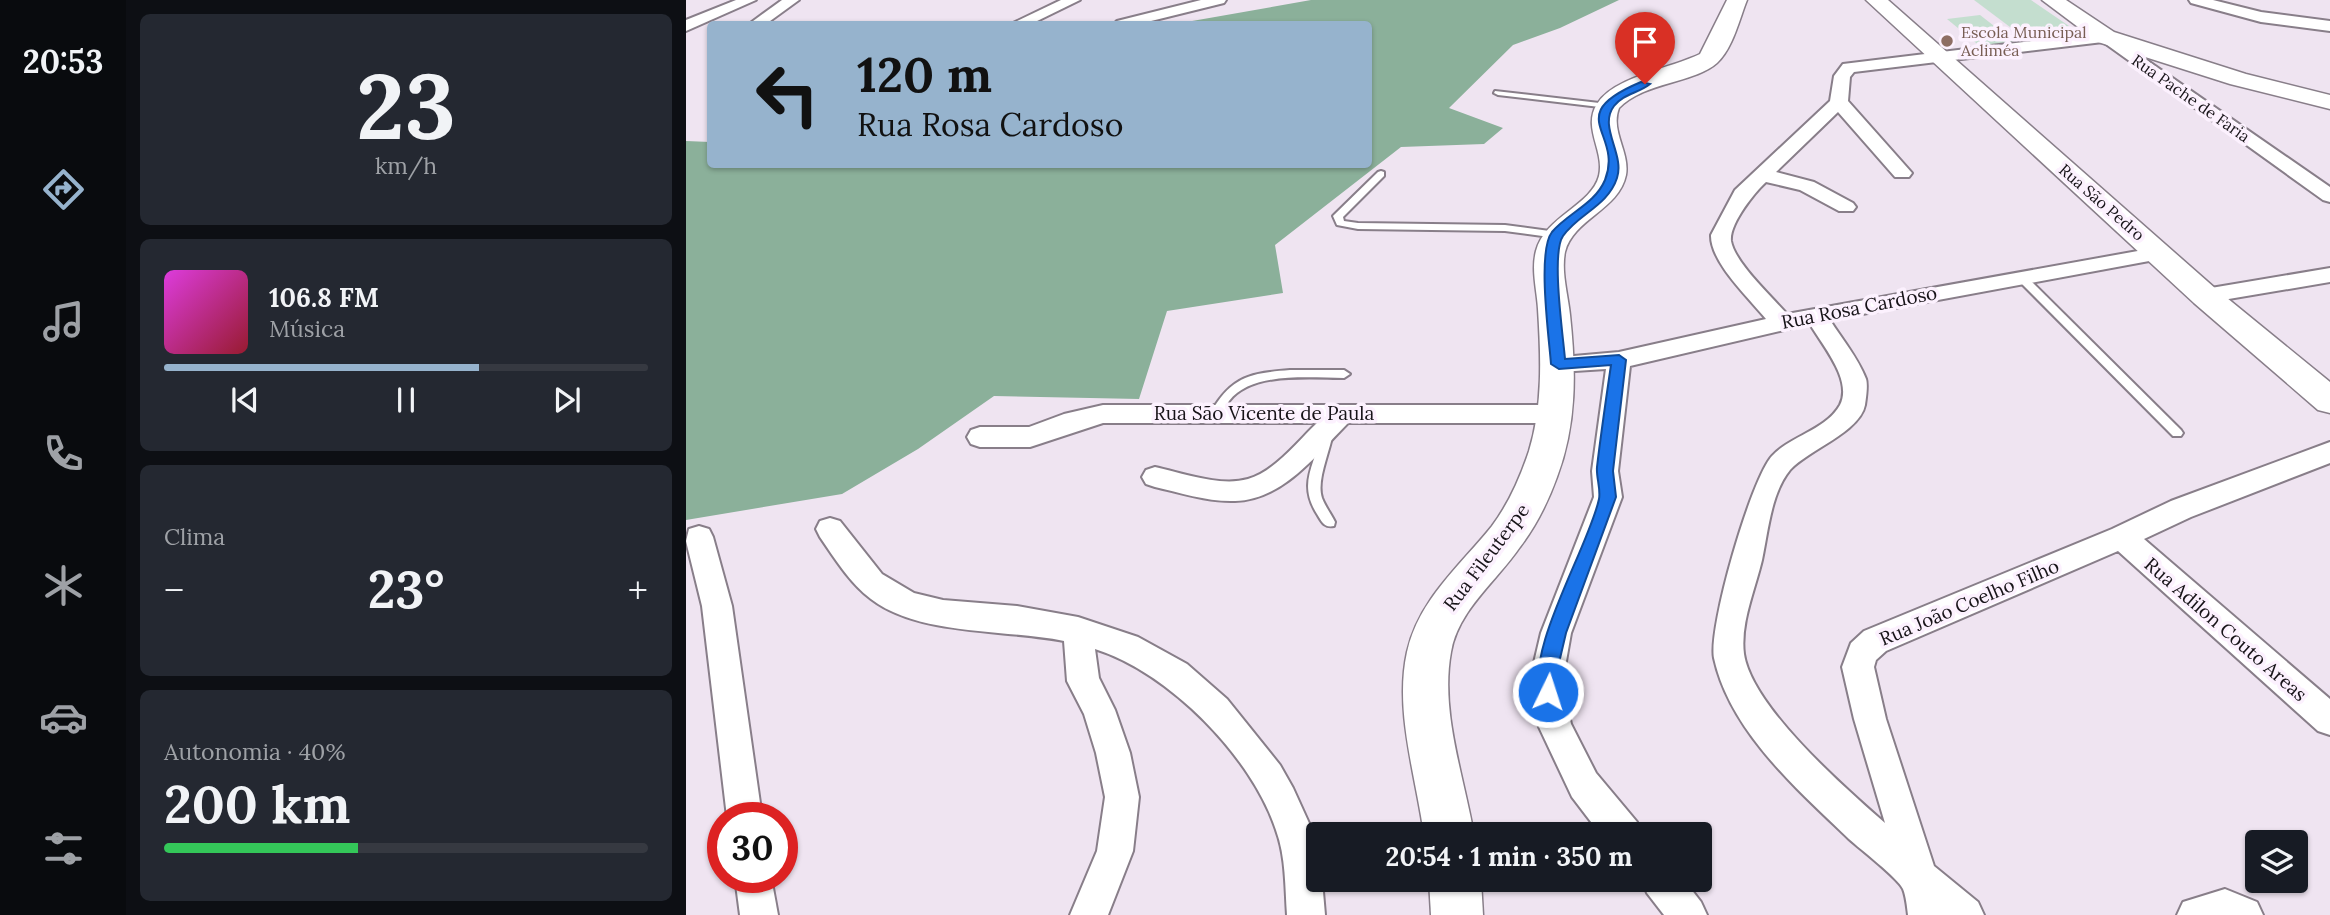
<!DOCTYPE html>
<html lang="pt">
<meta charset="utf-8">
<style>
:root{--surface:#171b24;--page:#242831;--text:#f1f3f6;--muted:#9ea1a6;--line:#363941;--accent:#96b3cd}
body{margin:0;font-family:Lora,serif;background:var(--page);color:var(--text);height:100vh;display:flex;flex-direction:column;font-size:26px;white-space:nowrap}
*{box-sizing:border-box;margin:0}
p{font-size:23px;color:var(--muted)}
.icon{flex:none;width:38px;height:38px;fill:none;stroke:currentColor;stroke-width:2;stroke-linecap:round;stroke-linejoin:round}
.map{position:relative;flex:1;overflow:hidden}
.drawer{display:flex;flex-direction:column;gap:14px;padding:14px;background:#0d0f14;width:560px}
.drawer>*{flex:none}
.hud{position:absolute;left:21px;top:21px;width:665px;height:147px;border-radius:7px;box-shadow:0 2px 5px #0004;background:#96b3cd;color:#111;overflow:hidden}
.controls{position:absolute;left:1559px;top:830px;display:grid;gap:14px}
.controls a{display:grid;place-items:center;width:63px;height:63px;border-radius:7px;background:var(--surface);box-shadow:0 2px 5px #0004;font-size:35px}
.speed{position:absolute;left:21px;top:802px;display:flex;gap:14px;font-size:35px;font-weight:700;text-align:center}
.speed>*{display:grid;place-content:center;width:91px;height:91px;border-radius:50%;background:var(--surface);box-shadow:0 2px 5px #0004;line-height:1}
.speed .limit{border:10px solid #d22;background:#fff;color:#111}
.pin{position:absolute;display:grid;place-items:center;width:60px;height:60px;color:#fff;margin:-72px -30px;border-radius:50% 50% 50% 0;rotate:-45deg;box-shadow:0 0 7px #0007}
.pin .icon{rotate:45deg}
.me{position:absolute;width:77px;margin:-38px;rotate:4deg;stroke-linejoin:round;filter:drop-shadow(0 0 5px #0008)}
.turn{display:flex;align-items:center;gap:24px;height:147px;padding:0 35px;font-size:32px}
.turn .icon{width:91px;height:91px;stroke-width:2.5}
.turn b{display:block;font-size:49px;line-height:60px}
.big{font-size:52px;font-weight:700;line-height:1.1}
.drawer .tile{flex:1;display:flex;flex-direction:column;justify-content:center;gap:10px;min-width:0;padding:0 24px;border-radius:10px;background:var(--page)}
.drawer .dial{align-items:center;gap:0}
.dial b{font-size:91px;line-height:1}
.song{display:flex;align-items:center;gap:21px}
.cover{width:84px;height:84px;border-radius:10px;background:linear-gradient(135deg,hsl(300 70% 55%),hsl(350 70% 35%))}
.played{height:7px;border-radius:4px;background:linear-gradient(90deg,var(--accent) 65%,var(--line) 65%)}
.keys{display:flex;justify-content:space-around;direction:ltr}
.heat{display:flex;justify-content:space-between;align-items:center;font-size:38px;direction:ltr}
.charge{height:10px;border-radius:5px;background:linear-gradient(90deg,#34c759 40%,var(--line) 0)}
.trip{position:absolute;left:620px;top:822px;width:406px;height:70px;border-radius:7px;background:var(--surface);box-shadow:0 2px 5px #0004;font-weight:700;line-height:70px;text-align:center}
main{display:flex;flex:1;min-height:0}
.tab-bar{display:flex;flex-direction:column;width:126px;justify-content:space-around;align-items:center;background:#090b0e;color:var(--muted)}
.tab-bar .icon{width:49px;height:49px}
.tab-bar .active{color:var(--accent)}
.tab-bar b{font-size:32px;color:var(--text)}
.map>svg:first-child{display:block}
</style>
<main>
<nav class="tab-bar">
<b>20:53</b>
<svg class="icon active" aria-label="directions" viewBox="0 0 24 24"><path d="M12 3l9 9-9 9-9-9zM9 14v-3h6M13 9l2 2-2 2"/></svg>
<svg class="icon" aria-label="music" viewBox="0 0 24 24"><path d="M9 18V5l10-2v13"/><circle cx="6" cy="18" r="3"/><circle cx="16" cy="16" r="3"/></svg>
<svg class="icon" aria-label="phone" viewBox="0 0 24 24"><path d="M5 4h4l2 5-3 2q2 4 5 5l2-3 5 2v4C11 20 4 13 5 4z"/></svg>
<svg class="icon" aria-label="climate" viewBox="0 0 24 24"><path d="M12 3v18M4 7l16 10M4 17L20 7"/></svg>
<svg class="icon" aria-label="car" viewBox="0 0 24 24"><path d="M5 17H2v-5l4-1 3-4h7l3 4 3 1v5h-3M9 17h6M6 11h13"/><circle cx="7" cy="17" r="2"/><circle cx="17" cy="17" r="2"/></svg>
<svg class="icon" aria-label="filters" viewBox="0 0 24 24"><path d="M4 7h16M4 17h16"/><circle cx="9" cy="7" r="2"/><circle cx="15" cy="17" r="2"/></svg>
</nav>
<section class="drawer">
<div class="tile dial"><b>23</b><p>km/h</p></div>
<div class="tile">
<div class="song"><i class="cover"></i><div><b>106.8 FM</b><p>Música</p></div></div>
<div class="played"></div>
<div class="keys"><svg class="icon" aria-label="previous" viewBox="0 0 24 24"><path d="M18 5L8 12l10 7zM5 5v14"/></svg><svg class="icon" aria-label="pause" viewBox="0 0 24 24"><path d="M8 5v14M16 5v14"/></svg><svg class="icon" aria-label="next" viewBox="0 0 24 24"><path d="M6 5l10 7-10 7zM19 5v14"/></svg></div>
</div>
<div class="tile"><p>Clima</p>
<div class="heat"><a>−</a><b class="big">23°</b><a>+</a></div>
</div>
<div class="tile"><p>Autonomia · 40%</p><b class="big">200 km</b><div class="charge"></div></div>
</section>
<div class="map">
<svg width="1644" height="915" viewBox="0 0 1644 915">
<rect width="100%" height="100%" fill="#efe4f1"/>
<g fill="#c4decf">
<polygon points="1288,0 1345,0 1383,26 1332,33"/>
<polygon points="1294,15 1330,43 1295,47 1261,19"/>
</g>
<polygon fill="#8bb09a" points="625,0 933,0 874,28 827,45 763,108 817,128 798,144 715,147 589,245 597,293 481,311 453,399 308,396 232,449 156,494 0,520 0,141 24,142 24,164 682,164 682,24 489,24"/>
<g fill="none" stroke-linecap="round" stroke-linejoin="round">
<g stroke="#887e89" stroke-width="4">
<g id="lane">
<polygon points="809,91 922,104 926,106 922,108 812,95 808,93"/>
<polygon points="695,171 698,172 698,176 657,217 658,221 672,223 819,225 871,232 876,235 871,238 819,231 672,229 651,225 647,216 649,214 692,172"/>
<polygon points="1335,274 1339,275 1495,430 1497,433 1495,436 1487,436 1331,279 1331,275"/>
<path d="M604,370H658L664,374L658,378C625,378 566,371 543,401C540,405 538,410 535,415H527L525,412C546,376 565,373 604,370Z"/>
<path d="M641,428L647,432C644,452 630,480 636,498C639,506 645,514 649,522L648,526C638,528 636,522 631,514C611,482 630,465 635,432Z"/>
</g>
</g>
<g stroke="#887e89" stroke-width="4">
<g id="street">
<polygon points="50,0 70,0 0,31 0,20"/>
<polygon points="96,0 113,0 80,24 63,24"/>
<polygon points="375,0 394,0 345,24 325,24"/>
<polygon points="515,0 540,0 538,3 453,24 428,24 431,21"/>
<polygon points="1503,0 1527,0 1575,12 1644,21 1644,31 1575,22 1505,3"/>
<path d="M1420,32L1644,187V202L1637,200L1417,42L1168,72L1164,77L1162,101L1226,173L1223,177H1209L1152,112L1090,172L1128,182L1167,203L1170,207L1167,211H1153L1114,190L1080,182C1069,192 1043,224 1045,241C1049,263 1086,297 1101,314L1474,247L1481,248L1485,253L1481,258L1474,259L1144,320C1156,339 1172,358 1180,379C1182,385 1180,398 1179,405C1174,432 1122,450 1104,470C1085,493 1082,532 1076,560C1069,590 1054,623 1058,654C1066,707 1159,788 1199,823L1168,719L1156,667L1165,643L1178,631L1426,529L1485,501L1644,442V463L1505,517L1458,539L1644,699V735L1632,731L1432,551L1200,651L1190,660L1188,667L1200,719L1248,866L1292,902L1298,915H1222C1221,907 1220,896 1217,889C1212,878 1174,849 1163,839C1111,789 1044,731 1028,658C1022,628 1065,479 1086,456C1104,436 1140,430 1154,405C1167,380 1136,345 1124,324L944,366L932,471L936,497L885,633L879,667L878,692L885,724L910,773L951,822L956,835H915L886,797L853,727L846,692L847,667L855,633L908,497L906,471L920,369L873,372L865,370L861,364L865,358L933,352L1080,319C1063,298 1024,262 1025,235L1049,190L1144,101L1148,76L1157,64Z"/>
<polygon points="1644,268 1644,282 1519,303 1511,301 1508,296 1511,291 1519,289"/>
<path d="M417,405H867L876,408L880,414L876,420L867,423H662C631,454 597,500 549,501C522,502 495,493 469,487L460,484L456,477L460,470L469,467C497,473 534,487 562,479C588,472 612,441 631,423H417L344,447H294L285,444L281,437L285,430L294,427H343L378,414Z"/>
<path d="M144,518L154,521L196,574L228,593L257,600L331,606L392,617L452,637L501,664L541,699L594,765L607,788L627,832L632,852V880H636L639,915H601C599,887 600,857 590,830C566,757 483,672 409,649L413,678L429,710L444,753L453,797L447,851L422,915H384L411,851L419,797L410,753L398,714L381,681L378,641C319,629 233,636 185,599C164,583 149,559 134,537L130,529L134,521Z"/>
<polygon points="13,526 23,529 27,537 46,606 76,817 41,817 16,606 0,541 3,529"/>
<polygon points="49,877 85,877 92,915 54,915"/>
<polygon points="956,880 998,880 1015,902 1021,915 978,915 961,893"/>
<polygon points="1539,889 1571,902 1577,915 1491,915 1497,902"/>
</g>
</g>
<g stroke="#887e89" stroke-width="3">
<g id="secondary">
<path d="M1041,0H1061C1053,20 1047,48 1031,63C1009,83 958,82 933,108C924,131 944,152 940,175C933,210 887,219 879,252C875,272 882,295 884,315C890,371 891,424 871,477C862,502 850,526 834,547C811,581 772,610 765,652C754,712 778,776 788,835H738C730,776 708,711 721,652C733,599 774,566 806,526C823,503 834,478 843,451C857,405 855,357 852,309C851,291 845,270 850,251C859,216 905,206 913,176C919,151 896,128 911,104C927,77 986,68 1014,54Z"/>
<polygon points="1180,0 1202,0 1530,289 1644,382 1644,413 1632,410 1508,303"/>
<polygon points="1356,0 1380,0 1428,32 1560,74 1644,95 1644,109 1544,84 1412,42"/>
<polygon points="743,880 795,880 797,915 745,915"/>
</g>
</g>
<use href="#lane" fill="#fff" fill-rule="evenodd"/>
<use href="#street" fill="#fff" fill-rule="evenodd"/>
<use href="#secondary" fill="#fff" fill-rule="evenodd"/>
</g>
<path fill="#1a73e8" stroke="#114b97" stroke-width="2" d="M955,82L964,84C953,93 937,94 928,106C912,127 939,154 931,178C922,206 892,214 877,236C865,253 877,335 879,359L933,355L940,360L927,471L930,497L880,633L872,667V692L869,698L862,701L856,698C836,654 903,547 913,499C915,489 910,477 911,467C915,433 920,399 925,365L873,369L865,364C863,337 851,251 866,232C882,213 909,204 919,180C938,132 874,116 955,82Z"/>
<circle fill="#8d6e63" stroke="#fcf1fe" stroke-width="2.5" cx="1261" cy="41" r="7"/>
<g text-anchor="middle" dominant-baseline="central" stroke-width="7" stroke-linejoin="round" paint-order="stroke">
<g font-size="16" fill="#785e54" stroke="#fcf1fe" text-anchor="start">
<text x="1275" y="32">Escola Municipal<tspan x="1275" dy="18">Acliméa</tspan></text>
</g>
<g font-size="16" fill="#171318" stroke="#fcf1fe">
<text transform="translate(1505 98) rotate(35)">Rua Pache de Faria</text>
<text transform="translate(1416 202) rotate(41)">Rua São Pedro</text>
</g>
<g font-size="19" fill="#171318" stroke="#fcf1fe">
<text transform="translate(1173 307) rotate(-11)">Rua Rosa Cardoso</text>
<text x="578" y="413">Rua São Vicente de Paula</text>
<text transform="translate(800 557) rotate(-53)">Rua Fileuterpe</text>
<text transform="translate(1283 602) rotate(-23)">Rua João Coelho Filho</text>
<text transform="translate(1540 629) rotate(41)">Rua Adilon Couto Areas</text>
</g>
</g>
</svg>
<div class="controls">
<a><svg class="icon" aria-label="layers" viewBox="0 0 24 24"><path d="M12 4l9 5-9 5-9-5zM3 14l9 5 9-5"/></svg></a>
</div>
<div class="speed"><div class="limit">30</div></div>
<div class="pin" style="left:959px;top:84px;background:#d93025"><svg class="icon" aria-label="arrive" viewBox="0 0 24 24"><path d="M6 21V4h12l-3 4 3 4H6"/></svg></div>
<svg class="me" style="left:862px;top:692px" viewBox="-20 -20 40 40"><circle r="17" fill="#1a73e8" stroke="#fff" stroke-width="3"/><path d="M0-11L8 9 0 5-8 9z" fill="#fff"/></svg>
<div class="trip">20:54 · 1 min · 350 m</div>
<div class="hud">
<div class="turn"><svg class="icon" aria-label="left" viewBox="0 0 24 24"><path d="M17 20v-9H6M10 6l-5 5 5 5"/></svg><div><b>120 m</b>Rua Rosa Cardoso</div></div>
</div>
</div>
</main>
